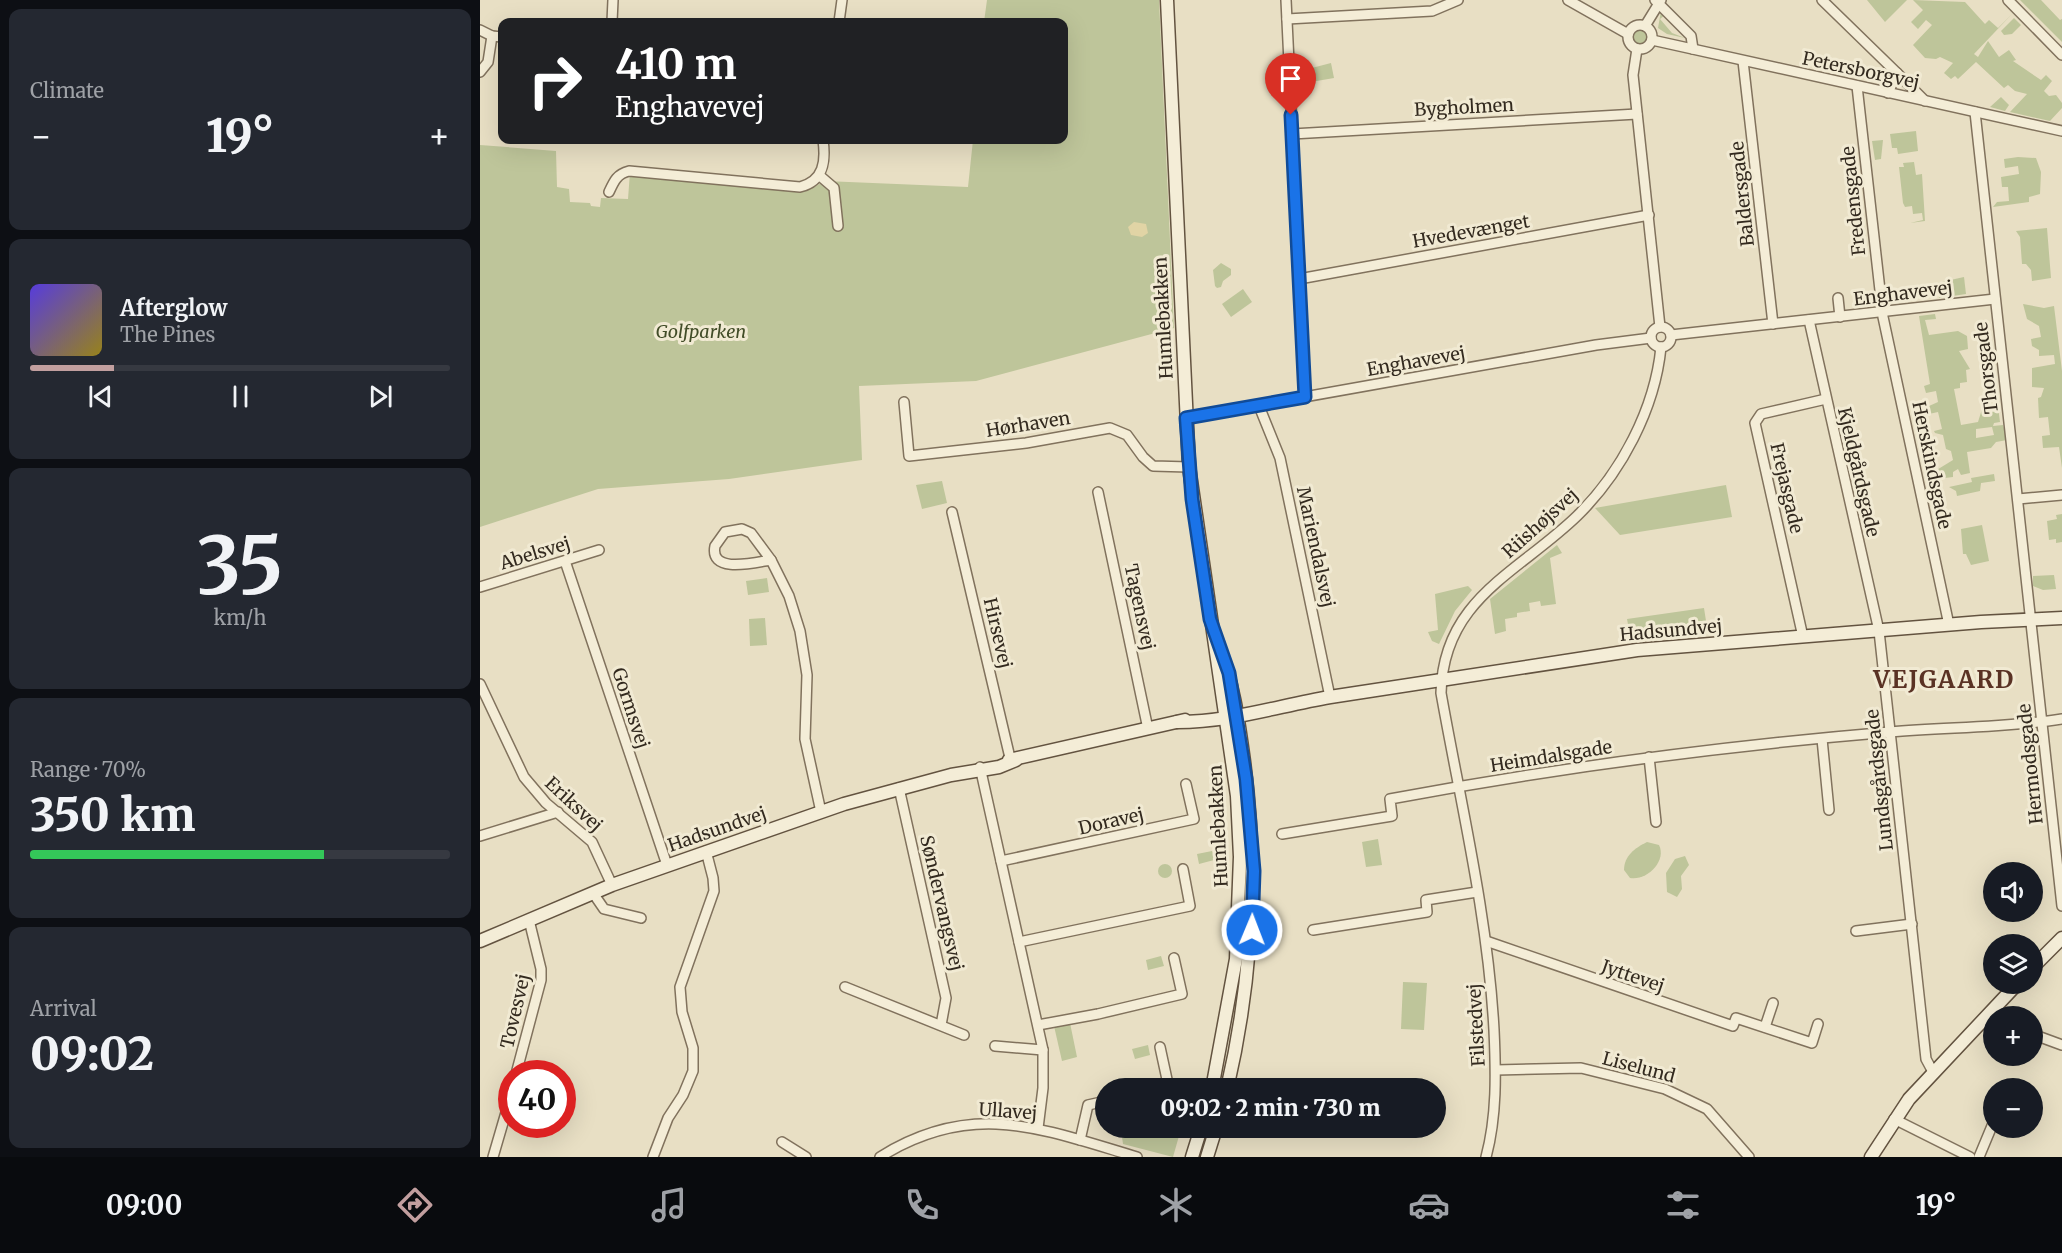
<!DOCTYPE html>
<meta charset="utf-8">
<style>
:root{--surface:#171b24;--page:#242831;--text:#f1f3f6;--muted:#9ea1a6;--line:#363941;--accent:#c29f9f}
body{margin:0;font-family:Merriweather,serif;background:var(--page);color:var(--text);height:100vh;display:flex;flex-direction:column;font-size:22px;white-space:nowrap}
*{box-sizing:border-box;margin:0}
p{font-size:20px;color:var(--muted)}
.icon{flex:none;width:33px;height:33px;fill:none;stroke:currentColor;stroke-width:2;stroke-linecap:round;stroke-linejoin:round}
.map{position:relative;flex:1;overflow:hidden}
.side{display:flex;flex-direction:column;gap:9px;padding:9px;background:#0d0f14;width:480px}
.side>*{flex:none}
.hud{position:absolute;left:18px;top:18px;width:570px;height:126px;border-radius:12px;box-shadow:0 6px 24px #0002;background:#202124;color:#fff;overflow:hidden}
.buttons{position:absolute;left:1503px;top:862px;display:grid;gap:12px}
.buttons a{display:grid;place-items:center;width:60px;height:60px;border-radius:50%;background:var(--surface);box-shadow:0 6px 24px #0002;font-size:30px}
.speed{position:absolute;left:18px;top:1060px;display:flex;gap:12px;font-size:30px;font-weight:700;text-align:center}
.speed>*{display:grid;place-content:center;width:78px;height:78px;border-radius:50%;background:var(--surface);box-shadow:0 6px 24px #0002;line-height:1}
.speed .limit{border:9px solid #d22;background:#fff;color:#111}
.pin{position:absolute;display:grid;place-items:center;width:51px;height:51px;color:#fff;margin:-62px -26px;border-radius:50% 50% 50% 0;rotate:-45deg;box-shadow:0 0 6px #0007}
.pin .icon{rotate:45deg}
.me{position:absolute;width:66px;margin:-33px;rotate:1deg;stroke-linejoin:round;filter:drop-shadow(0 0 4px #0008)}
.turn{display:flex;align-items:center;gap:21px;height:126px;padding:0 18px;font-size:27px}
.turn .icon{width:78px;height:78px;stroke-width:2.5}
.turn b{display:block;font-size:42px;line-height:51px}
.big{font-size:45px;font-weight:800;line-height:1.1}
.side .card{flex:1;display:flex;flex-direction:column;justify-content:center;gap:9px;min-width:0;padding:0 21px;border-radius:12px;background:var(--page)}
.side .dial{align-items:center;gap:0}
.dial b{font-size:78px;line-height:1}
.song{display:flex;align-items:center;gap:18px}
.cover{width:72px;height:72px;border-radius:9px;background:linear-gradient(135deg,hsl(250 70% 55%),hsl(50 70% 35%))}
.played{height:6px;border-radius:3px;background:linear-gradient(90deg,var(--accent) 20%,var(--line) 20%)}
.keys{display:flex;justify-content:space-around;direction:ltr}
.heat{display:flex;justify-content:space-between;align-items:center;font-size:33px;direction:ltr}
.charge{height:9px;border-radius:4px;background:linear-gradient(90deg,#34c759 70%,var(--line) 0)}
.trip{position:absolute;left:615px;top:1078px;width:351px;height:60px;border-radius:30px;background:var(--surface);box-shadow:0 6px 24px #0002;font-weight:800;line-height:60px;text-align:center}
.menu{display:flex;height:96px;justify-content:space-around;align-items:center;background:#090b0e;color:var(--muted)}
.menu .icon{width:42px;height:42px}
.menu .on{color:var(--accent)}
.menu b{font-size:27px;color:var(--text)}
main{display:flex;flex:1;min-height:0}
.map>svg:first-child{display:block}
</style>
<main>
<section class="side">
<div class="card"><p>Climate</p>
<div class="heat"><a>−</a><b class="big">19°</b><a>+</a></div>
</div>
<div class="card">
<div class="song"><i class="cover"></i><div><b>Afterglow</b><p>The Pines</p></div></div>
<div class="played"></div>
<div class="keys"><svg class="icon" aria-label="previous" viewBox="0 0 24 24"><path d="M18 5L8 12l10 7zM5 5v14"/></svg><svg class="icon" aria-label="pause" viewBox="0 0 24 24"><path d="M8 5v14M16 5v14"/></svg><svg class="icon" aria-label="next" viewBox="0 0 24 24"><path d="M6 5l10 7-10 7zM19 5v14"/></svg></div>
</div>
<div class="card dial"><b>35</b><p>km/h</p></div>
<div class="card"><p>Range · 70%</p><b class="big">350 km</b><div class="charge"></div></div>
<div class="card"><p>Arrival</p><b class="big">09:02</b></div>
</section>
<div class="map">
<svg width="1582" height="1157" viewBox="0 0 1582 1157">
<rect width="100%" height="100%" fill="#e8dfc4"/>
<g fill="#bec59a" fill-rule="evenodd">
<polygon points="507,0 679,0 694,328 496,381 379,386 382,460 249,479 118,489 0,527 0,145 76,151 77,187 89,189 90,202 110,203 111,206 120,207 121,198 148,199 150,172 319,189 332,188 345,181 488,187 493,140 584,140 584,22 504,22"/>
<polygon points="1387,0 1427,0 1405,22"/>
<polygon points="1433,0 1485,2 1505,24 1509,20 1518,28 1533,13 1494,54 1498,57 1508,41 1519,57 1529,50 1536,60 1533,61 1561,80 1566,75 1572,81 1564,91 1569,96 1576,95 1582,103 1582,108 1570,121 1530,112 1547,94 1535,91 1528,85 1524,88 1496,62 1478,79 1475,76 1471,79 1464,73 1473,63 1460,57 1456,59 1445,58 1433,45 1452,25 1446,20 1438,29 1431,22 1443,10"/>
<polygon points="1540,0 1561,0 1580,20 1582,19 1582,42"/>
<polygon points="1181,11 1185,15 1180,19 1192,33 1205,38 1187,34 1178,28"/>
<polygon points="1534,18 1541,25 1532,34 1524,35 1521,31"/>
<circle cx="1160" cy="37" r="8"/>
<polygon points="851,63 854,78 831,82 828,69"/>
<polygon points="1521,97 1529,105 1525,111 1510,107"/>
<polygon points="1436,131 1438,151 1418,154 1417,148 1412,148 1410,134"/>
<polygon points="1403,140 1401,159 1395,160 1392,141"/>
<polygon points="1538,157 1556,158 1561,172 1560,194 1549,197 1549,202 1513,207 1517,202 1529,201 1528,187 1522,187 1521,177 1539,174 1538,166 1525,168 1524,159"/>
<polygon points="1434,162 1436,175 1442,174 1445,221 1430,223 1443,220 1442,213 1433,214 1432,206 1425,207 1423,203 1419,167 1424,167 1423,163"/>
<polygon points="1567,228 1571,278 1552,281 1551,270 1546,264 1542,264 1540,237 1536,231"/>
<polygon points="741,263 751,269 751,275 743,281 741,287 737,288 735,286 733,270"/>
<polygon points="1484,277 1486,294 1459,298 1457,283"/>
<polygon points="763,289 772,302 751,317 742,304"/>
<polygon points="1543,304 1564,308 1574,306 1582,371 1582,468 1579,447 1563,448 1562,436 1570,435 1568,417 1559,418 1558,398 1561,397 1564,388 1552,387 1552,368 1575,364 1574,355 1559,356 1559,350 1552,346 1551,339 1561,337 1559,326 1547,319"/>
<path d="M1455,314L1456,319L1445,320L1449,335L1478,331L1487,336L1488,349L1479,351L1490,369L1486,370L1487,382L1480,383V388L1474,389L1481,425L1498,422L1502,409L1518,407L1520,422L1514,423L1513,426L1523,425L1527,440L1516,442L1511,448L1487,452L1490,473L1481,475L1478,469L1473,472V477L1456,479L1455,471L1473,460L1471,451L1466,449L1463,435L1455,433L1454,431L1462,429L1458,412L1449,414V406L1458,402L1456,391L1446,393L1444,386L1450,384L1439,316ZM1512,427L1514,435L1496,438V429Z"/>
<polygon points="1514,474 1515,481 1501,483 1500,491 1477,496 1476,491 1469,487 1492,482 1491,478"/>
<polygon points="462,481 467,503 442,509 436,485"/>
<polygon points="1246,485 1252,517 1140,535 1115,508"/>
<polygon points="1582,514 1582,542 1576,543 1576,539 1569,540 1567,521 1577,519 1576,515"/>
<polygon points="1502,525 1509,561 1491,565 1486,554 1483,554 1481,529"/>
<polygon points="1077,545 1082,553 1070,558 1076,604 1061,606 1060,601 1049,603 1050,611 1037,613 1037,617 1025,619 1026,631 1015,634 1010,599"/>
<polygon points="1574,575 1576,589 1563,590 1553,586 1553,576"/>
<polygon points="287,578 289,592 268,595 266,581"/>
<polygon points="988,586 992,590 975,611 959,644 952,641 948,632 958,630 955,594"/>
<polygon points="1224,608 1228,634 1151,641 1147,619"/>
<polygon points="285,618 287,645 270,646 269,619"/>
<polygon points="898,839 902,865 886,867 882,842"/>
<path d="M1167,842L1179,845C1187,861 1167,881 1150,878L1144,870C1144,856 1155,848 1167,842Z"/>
<polygon points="732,851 734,860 719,864 717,854"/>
<polygon points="1205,856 1209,865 1201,876 1202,889 1197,897 1187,892 1186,873 1195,859"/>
<circle cx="685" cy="871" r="7"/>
<polygon points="681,956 684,966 668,970 666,960"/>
<polygon points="923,982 947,983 944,1030 921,1029"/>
<polygon points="590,1023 597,1057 582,1061 574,1026"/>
<polygon points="668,1045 670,1055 655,1059 652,1049"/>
<polygon points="683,1128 690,1128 692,1131 701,1129 693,1157 643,1144 642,1137"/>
</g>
<polygon fill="#e1d4a5" points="654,222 666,224 668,233 662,237 651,235 648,227"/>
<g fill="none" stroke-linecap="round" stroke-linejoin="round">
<g stroke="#81725d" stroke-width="12">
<g id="street">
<polyline points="806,0 825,397"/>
<polyline points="1088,0 1148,34"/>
<polyline points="1175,0 1211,36 1213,49"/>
<polyline points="1342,0 1417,73 1408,93"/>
<polyline points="1528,0 1582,55"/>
<polyline points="807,19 952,11 978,0"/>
<polyline points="132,22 133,0"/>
<polyline points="359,22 362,0"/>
<circle cx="1160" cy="37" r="12"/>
<polyline points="1165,26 1181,0"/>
<polyline points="0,30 12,36 22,37"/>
<polyline points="1172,40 1582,131"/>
<polyline points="1157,49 1153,75 1180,327"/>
<polyline points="1263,61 1293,324"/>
<polyline points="0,72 8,62 12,36"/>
<polyline points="1417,73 1445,101"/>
<polyline points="1377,86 1403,317 1469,625"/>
<polyline points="1495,112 1582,906"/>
<polyline points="812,134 1157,114"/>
<polyline points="340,176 354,188 358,226"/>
<path d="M129,192C134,181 137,174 149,171L320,187C344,181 346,161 343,140"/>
<polyline points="819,279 1169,215"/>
<polyline points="1358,298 1360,317"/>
<polyline points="1329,320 1399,631 1446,1059 1453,1072"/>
<circle cx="1181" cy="337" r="10"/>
<polyline points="1191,335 1515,299"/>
<polyline points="424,402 429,456 546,443 630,428 647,435 663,457 673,466 709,467"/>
<polyline points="779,406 800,458 850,697"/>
<polyline points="706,418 1116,345 1171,338"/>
<polyline points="618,492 668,729"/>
<polyline points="1538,499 1582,495"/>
<polyline points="472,512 531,762"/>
<path d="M262,529L271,533L291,560C277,562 229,575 235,546L245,532Z"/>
<polyline points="291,560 309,596 320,631 327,675 325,739 341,812"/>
<polyline points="85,561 187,865"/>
<polyline points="0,587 119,550"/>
<polyline points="1323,637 1275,423 1281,414 1346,399"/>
<polyline points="0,684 44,777 66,803 112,842 132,885"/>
<polyline points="1342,739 1349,810"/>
<polyline points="1169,757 1176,822"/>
<polyline points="500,767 563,1050 563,1088 558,1128"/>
<polyline points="419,788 466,998 461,1025"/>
<path d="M802,834L912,816L910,799C1076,768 1242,746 1410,732C1467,727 1525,728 1582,719"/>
<polyline points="0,836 78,812"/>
<polyline points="521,861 714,819 706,784"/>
<polyline points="113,893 124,909 161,918"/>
<polyline points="833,930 947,912 946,900 997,892"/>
<polyline points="1376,931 1432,924"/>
<polyline points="1006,941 1253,1026 1256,1018 1332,1043 1338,1024"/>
<polyline points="539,942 710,906 703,869"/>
<polyline points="365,987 484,1035"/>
<polyline points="558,1025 618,1014 702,994 694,958"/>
<polyline points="1285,1027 1293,1003"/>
<polyline points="1552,1034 1582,1045"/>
<polyline points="515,1046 563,1050"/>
<polyline points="1016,1070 1101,1068 1185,1089 1227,1109 1269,1157"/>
<polyline points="36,1074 61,980 61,969 49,920"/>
<polyline points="665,1089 688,1084 680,1047"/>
<polyline points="1414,1119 1490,1157"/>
<polyline points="600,1140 608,1105 626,1101"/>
<polyline points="302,1142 326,1157"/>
<polyline points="13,1157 32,1092"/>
<polyline points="173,1157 188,1118 203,1095 213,1071 213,1048 202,1012 200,987 234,891 233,878 226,851"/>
<path d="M400,1157C493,1099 562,1129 657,1157"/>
<path d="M1006,1157C1017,1116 1016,1073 1014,1030C1008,917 981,805 961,693C963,599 1038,573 1097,516C1141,473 1175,409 1181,347"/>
<polyline points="1499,1157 1514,1121"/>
</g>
</g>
<g stroke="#635340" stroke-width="15">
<g id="secondary">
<polyline points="687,0 709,467 757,796 760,857 756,959 732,1089"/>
<path d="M739,648C753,682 758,718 763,754C779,868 773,977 747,1089"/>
<path d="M697,722C750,722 798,706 850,697L1157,650L1501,622L1582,618"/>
<polyline points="529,760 705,720"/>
<polyline points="0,941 132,885 364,804 471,775 519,767 536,760"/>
<polyline points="1552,968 1582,938"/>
<polyline points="712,1157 721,1128"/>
<polyline points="727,1157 736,1128"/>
<polyline points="1391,1157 1429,1099 1537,984"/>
</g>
</g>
<use href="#street" stroke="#f4edd7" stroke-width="9"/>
<use href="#secondary" stroke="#f4edd7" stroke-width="12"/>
</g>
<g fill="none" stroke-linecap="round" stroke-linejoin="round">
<g stroke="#114b97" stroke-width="15">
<polyline id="route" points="772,930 774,871 766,779 749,673 730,619 712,499 706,418 825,397 811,115"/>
</g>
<use href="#route" stroke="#1a73e8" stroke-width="10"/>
</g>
<g text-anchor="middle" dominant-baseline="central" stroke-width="6" stroke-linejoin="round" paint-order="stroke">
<g font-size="18" fill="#332a1f" stroke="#f1ead3">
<text transform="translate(1381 70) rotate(12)">Petersborgvej</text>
<text transform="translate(984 107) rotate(-3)">Bygholmen</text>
<text transform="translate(1262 194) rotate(-96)">Baldersgade</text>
<text transform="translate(1373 201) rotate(-96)">Fredensgade</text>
<text transform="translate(991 231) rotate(-10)">Hvedevænget</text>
<text transform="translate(1423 293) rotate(-7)">Enghavevej</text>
<text transform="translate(683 318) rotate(-93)">Humlebakken</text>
<text transform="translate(936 361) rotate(-10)">Enghavevej</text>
<text transform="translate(1506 368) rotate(-97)">Thorsgade</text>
<text transform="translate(548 424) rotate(-9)">Hørhaven</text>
<text transform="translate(1452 465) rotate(78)">Herskindsgade</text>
<text transform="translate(1379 472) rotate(77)">Kjeldgårdsgade</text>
<text transform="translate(1307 488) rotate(77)">Frejasgade</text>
<text transform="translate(1060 523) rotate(-42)">Riishøjsvej</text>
<text transform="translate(836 547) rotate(78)">Mariendalsvej</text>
<text transform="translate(55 553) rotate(-17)">Abelsvej</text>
<text transform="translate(660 607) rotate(78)">Tagensvej</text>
<text transform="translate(1191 630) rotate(-5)">Hadsundvej</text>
<text transform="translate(518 633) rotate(77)">Hirsevej</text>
<text transform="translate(151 708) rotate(72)">Gormsvej</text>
<text transform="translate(1071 756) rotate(-9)">Heimdalsgade</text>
<text transform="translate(1550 764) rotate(-96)">Hermodsgade</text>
<text transform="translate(1399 780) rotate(-96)">Lundsgårdsgade</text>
<text transform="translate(94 804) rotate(43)">Eriksvej</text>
<text transform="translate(631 821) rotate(-13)">Doravej</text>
<text transform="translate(738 826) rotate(-93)">Humlebakken</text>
<text transform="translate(237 829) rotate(-19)">Hadsundvej</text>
<text transform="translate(462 903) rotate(77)">Søndervangsvej</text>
<text transform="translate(1153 976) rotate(19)">Jyttevej</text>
<text transform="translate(35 1011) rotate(-77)">Tovesvej</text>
<text transform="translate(996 1025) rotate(-93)">Filstedvej</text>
<text transform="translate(1159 1067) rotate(15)">Liselund</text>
<text transform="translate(528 1111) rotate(4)">Ullavej</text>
</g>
<g font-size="18" font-style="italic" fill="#424d28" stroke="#f1ead3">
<text x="221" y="331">Golfparken</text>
</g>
<g font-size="24" font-weight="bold" letter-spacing="1.5" fill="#5a3224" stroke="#f1ead3">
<text x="1464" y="679">VEJGAARD</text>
</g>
</g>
</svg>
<div class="buttons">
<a><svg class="icon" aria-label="sound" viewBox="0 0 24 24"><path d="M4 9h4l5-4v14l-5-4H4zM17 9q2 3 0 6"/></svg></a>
<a><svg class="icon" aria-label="layers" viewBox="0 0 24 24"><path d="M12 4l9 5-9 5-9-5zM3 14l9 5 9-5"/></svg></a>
<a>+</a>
<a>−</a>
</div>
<div class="speed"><div class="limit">40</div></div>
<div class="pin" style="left:811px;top:115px;background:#d93025"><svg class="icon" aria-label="arrive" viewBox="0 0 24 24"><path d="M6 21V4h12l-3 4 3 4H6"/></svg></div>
<svg class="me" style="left:772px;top:930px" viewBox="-20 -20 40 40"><circle r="17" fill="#1a73e8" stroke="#fff" stroke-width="3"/><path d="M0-11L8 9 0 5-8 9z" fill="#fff"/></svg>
<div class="trip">09:02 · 2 min · 730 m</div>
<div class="hud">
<div class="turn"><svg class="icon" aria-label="right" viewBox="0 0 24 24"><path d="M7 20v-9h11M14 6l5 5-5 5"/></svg><div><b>410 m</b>Enghavevej</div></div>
</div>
</div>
</main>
<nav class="menu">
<b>09:00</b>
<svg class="icon on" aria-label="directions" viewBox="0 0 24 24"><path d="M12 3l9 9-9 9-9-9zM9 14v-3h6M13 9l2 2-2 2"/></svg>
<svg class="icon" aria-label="music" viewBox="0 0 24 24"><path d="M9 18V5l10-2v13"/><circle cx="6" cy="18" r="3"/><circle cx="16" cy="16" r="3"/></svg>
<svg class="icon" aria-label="phone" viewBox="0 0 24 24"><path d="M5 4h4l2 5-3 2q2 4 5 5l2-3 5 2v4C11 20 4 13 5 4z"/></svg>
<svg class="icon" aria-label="climate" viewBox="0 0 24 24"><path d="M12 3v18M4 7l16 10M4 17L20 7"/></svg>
<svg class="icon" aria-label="car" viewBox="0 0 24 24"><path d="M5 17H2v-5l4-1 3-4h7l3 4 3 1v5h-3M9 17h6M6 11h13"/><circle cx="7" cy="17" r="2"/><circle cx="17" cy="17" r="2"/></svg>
<svg class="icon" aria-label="filters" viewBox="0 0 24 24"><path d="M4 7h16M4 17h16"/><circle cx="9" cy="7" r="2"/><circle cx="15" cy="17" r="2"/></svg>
<b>19°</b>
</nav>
